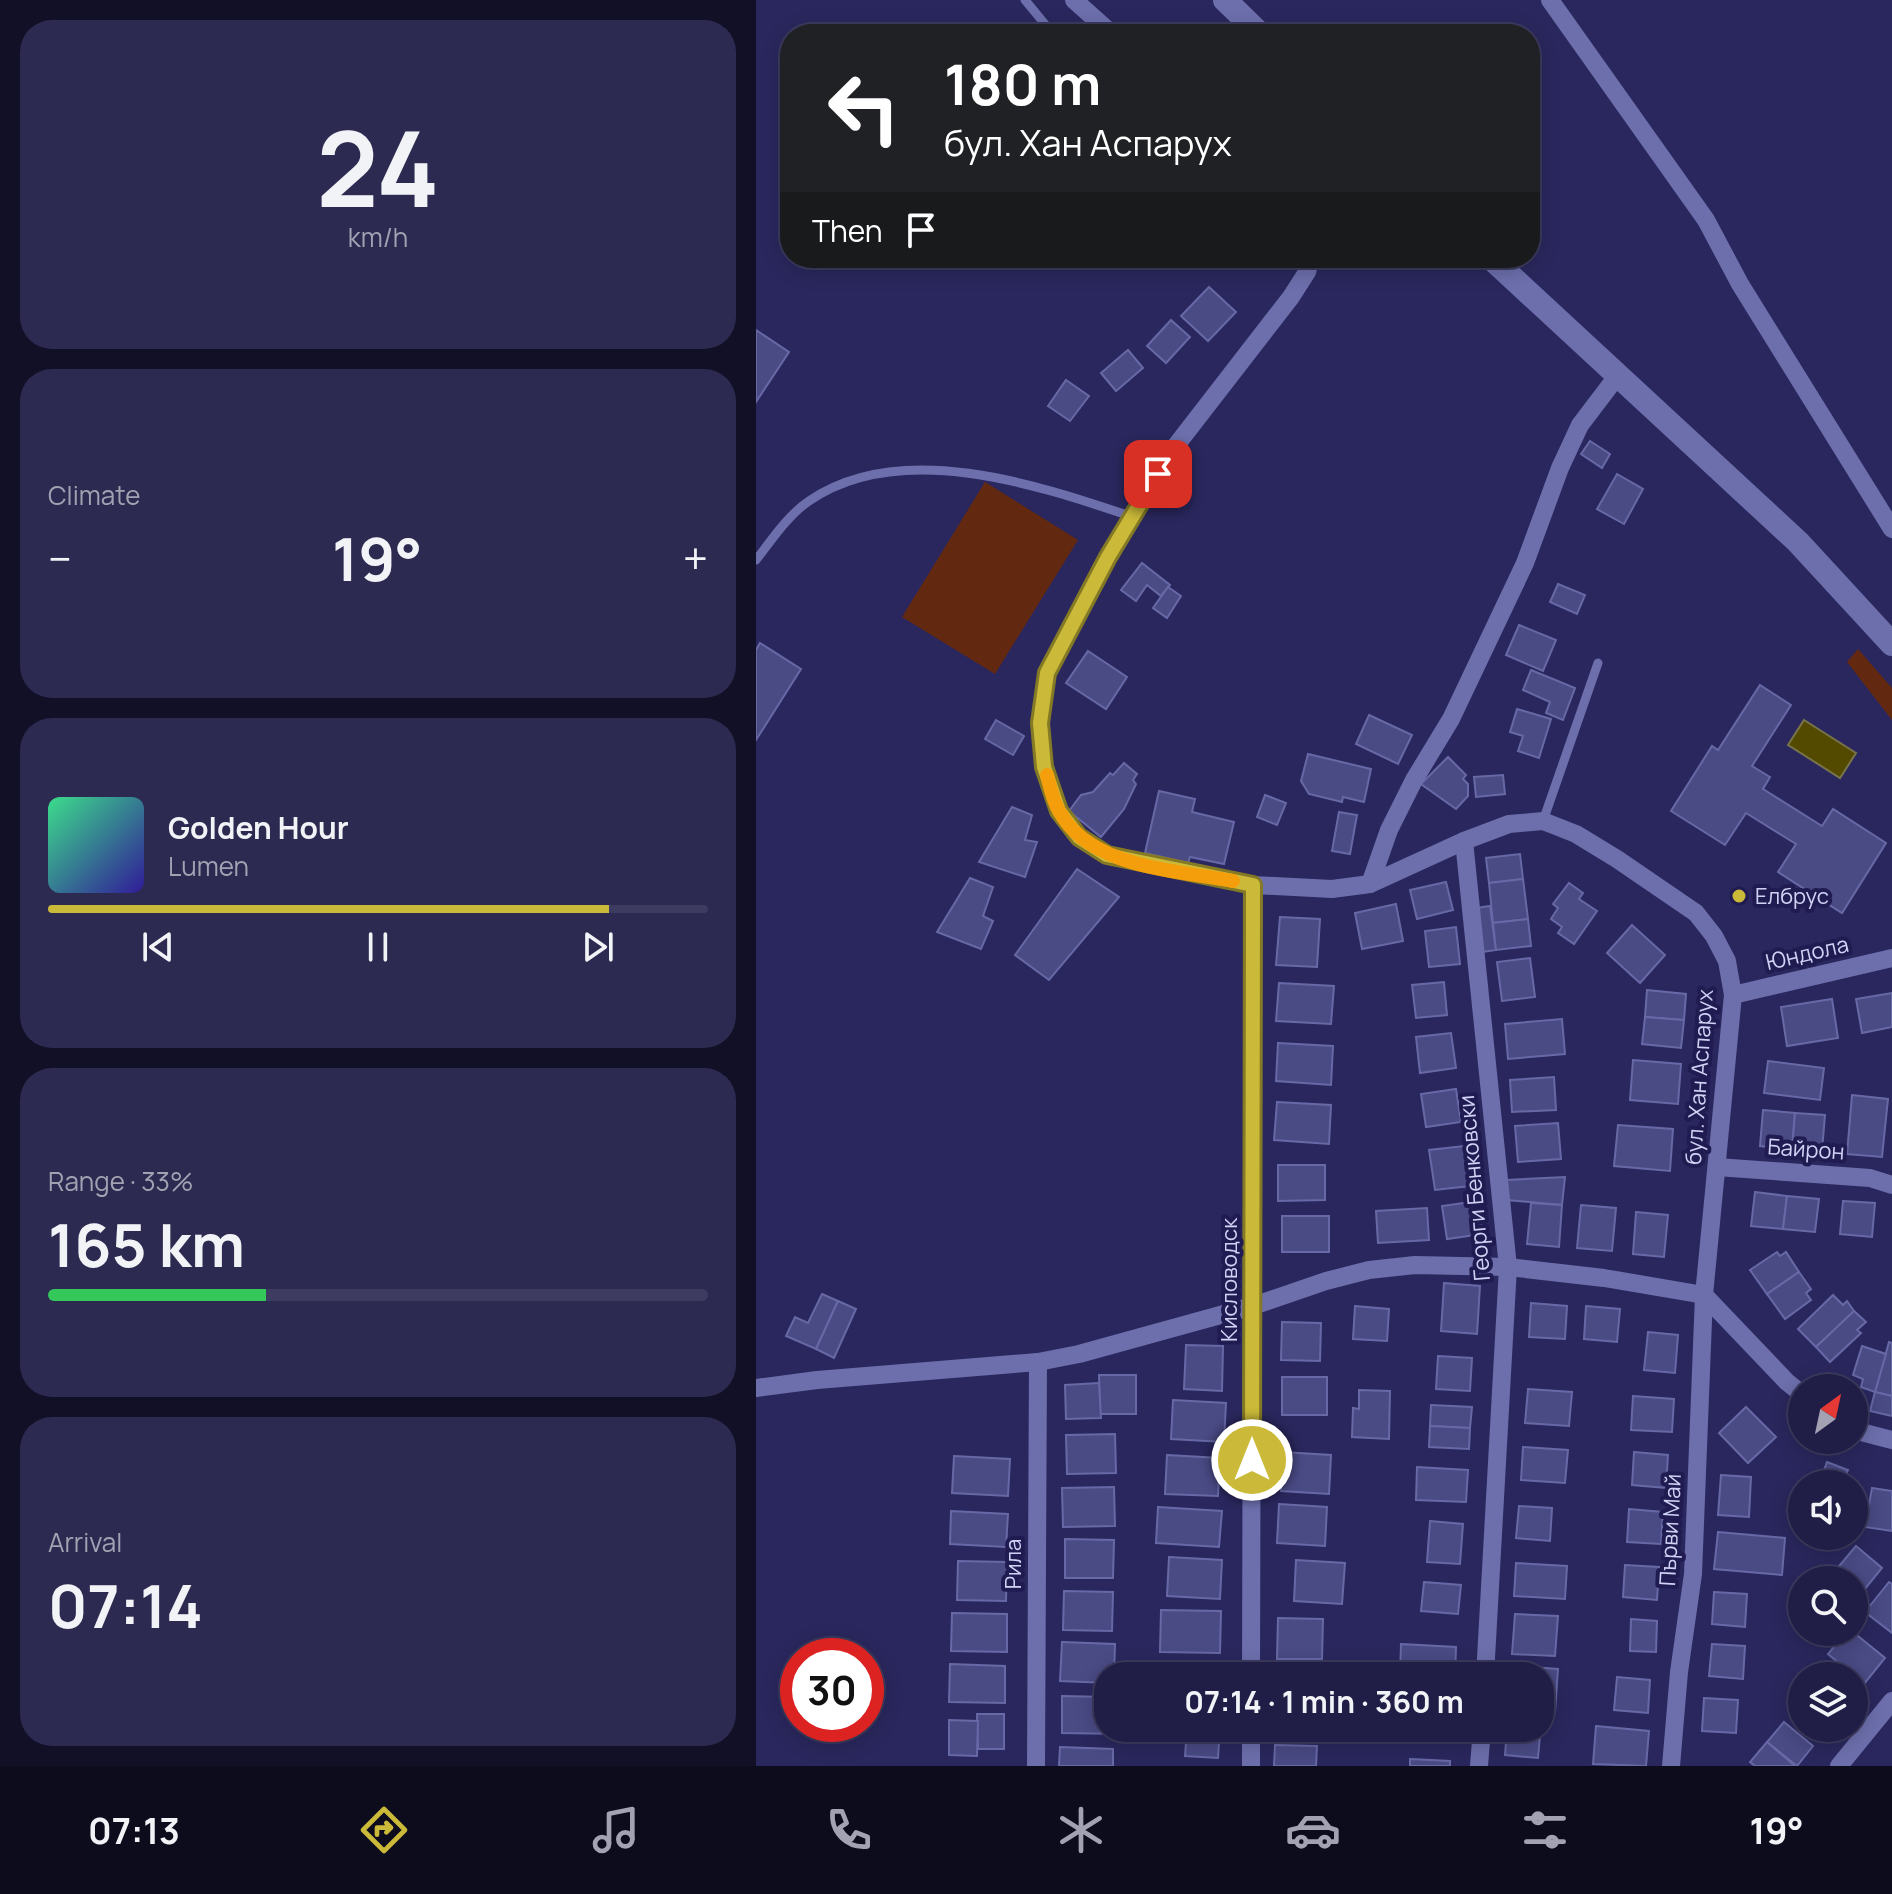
<!DOCTYPE html>
<meta charset="utf-8">
<style>
:root{--surface:#201d46;--page:#2d2a51;--text:#f1f3f6;--muted:#a2a2b3;--line:#3d3b5f;--accent:#cbba39}
body{margin:0;font-family:Manrope,sans-serif;background:var(--page);color:var(--text);height:100vh;display:flex;flex-direction:column;font-size:30px;white-space:nowrap}
*{box-sizing:border-box;margin:0}
p{font-size:26px;color:var(--muted)}
.icon{flex:none;width:44px;height:44px;fill:none;stroke:currentColor;stroke-width:2;stroke-linecap:round;stroke-linejoin:round}
.map{position:relative;flex:1;overflow:hidden}
.panel{display:flex;flex-direction:column;gap:20px;padding:20px;background:#121026;width:756px}
.panel>*{flex:none}
.guide{position:absolute;left:24px;top:24px;width:760px;height:244px;border-radius:32px;box-shadow:0 4px 20px #0003,0 0 0 2px var(--line);background:#202124;color:#fff;overflow:hidden}
.needle{width:52px;rotate:33deg}
.buttons{position:absolute;left:1032px;top:1374px;display:grid;gap:16px}
.buttons a{display:grid;place-items:center;width:80px;height:80px;border-radius:50%;background:var(--surface);box-shadow:0 4px 20px #0003,0 0 0 2px var(--line);font-size:40px}
.speed{position:absolute;left:24px;top:1638px;display:flex;gap:16px;font-size:40px;font-weight:700;text-align:center}
.speed>*{display:grid;place-content:center;width:104px;height:104px;border-radius:50%;background:var(--surface);box-shadow:0 4px 20px #0003,0 0 0 2px var(--line);line-height:1}
.speed .limit{border:12px solid #d22;background:#fff;color:#111}
.pin{position:absolute;display:grid;place-items:center;width:68px;height:68px;color:#fff;margin:-34px;border-radius:16px;box-shadow:0 4px 12px #0006}
.me{position:absolute;width:88px;margin:-44px;rotate:0deg;stroke-linejoin:round;filter:drop-shadow(0 0 6px #0008)}
.turn{display:flex;align-items:center;gap:28px;height:168px;padding:0 32px;font-size:36px}
.turn .icon{width:104px;height:104px;stroke-width:2.5}
.turn b{display:block;font-size:56px;line-height:68px}
.then{display:flex;align-items:center;height:76px;padding:0 32px;background:#0003;gap:16px;font-size:30px}
.big{font-size:60px;font-weight:700;line-height:1.1}
.panel .card{flex:1;display:flex;flex-direction:column;justify-content:center;gap:12px;min-width:0;padding:0 28px;border-radius:32px;background:var(--page)}
.panel .dial{align-items:center;gap:0}
.dial b{font-size:104px;line-height:1}
.song{display:flex;align-items:center;gap:24px}
.cover{width:96px;height:96px;border-radius:12px;background:linear-gradient(135deg,hsl(150 70% 55%),hsl(250 70% 35%))}
.played{height:8px;border-radius:4px;background:linear-gradient(90deg,var(--accent) 85%,var(--line) 85%)}
.keys{display:flex;justify-content:space-around;direction:ltr}
.heat{display:flex;justify-content:space-between;align-items:center;font-size:44px;direction:ltr}
.charge{height:12px;border-radius:6px;background:linear-gradient(90deg,#34c759 33%,var(--line) 0)}
.trip{position:absolute;left:338px;top:1662px;width:460px;height:80px;border-radius:32px;background:var(--surface);box-shadow:0 4px 20px #0003,0 0 0 2px var(--line);font-weight:700;line-height:80px;text-align:center}
.tabs{display:flex;height:128px;justify-content:space-around;align-items:center;background:#0d0c1c;color:var(--muted)}
.tabs .icon{width:56px;height:56px}
.tabs .on{color:var(--accent)}
.tabs b{font-size:36px;color:var(--text)}
main{display:flex;flex:1;min-height:0}
.map>svg:first-child{display:block}
</style>
<main>
<section class="panel">
<div class="card dial"><b>24</b><p>km/h</p></div>
<div class="card"><p>Climate</p>
<div class="heat"><a>−</a><b class="big">19°</b><a>+</a></div>
</div>
<div class="card">
<div class="song"><i class="cover"></i><div><b>Golden Hour</b><p>Lumen</p></div></div>
<div class="played"></div>
<div class="keys"><svg class="icon" aria-label="previous" viewBox="0 0 24 24"><path d="M18 5L8 12l10 7zM5 5v14"/></svg><svg class="icon" aria-label="pause" viewBox="0 0 24 24"><path d="M8 5v14M16 5v14"/></svg><svg class="icon" aria-label="next" viewBox="0 0 24 24"><path d="M6 5l10 7-10 7zM19 5v14"/></svg></div>
</div>
<div class="card"><p>Range · 33%</p><b class="big">165 km</b><div class="charge"></div></div>
<div class="card"><p>Arrival</p><b class="big">07:14</b></div>
</section>
<div class="map">
<svg width="1136" height="1766" viewBox="0 0 1136 1766">
<rect width="100%" height="100%" fill="#2a275e"/>
<g fill="#632910">
<polygon points="229,482 322,540 239,674 146,617"/>
<polygon points="1102,649 1136,688 1136,720 1091,662"/>
</g>
<polygon fill="#534a00" stroke="#787349" stroke-width="2" points="1048,720 1100,753 1084,778 1032,745"/>
<g fill="#4a4a85" stroke="#6769a6" stroke-width="2">
<polygon points="453,287 480,312 452,341 425,316"/>
<polygon points="415,320 434,337 410,363 391,346"/>
<polygon points="0,330 33,352 0,402"/>
<polygon points="372,350 387,368 360,391 345,373"/>
<polygon points="310,380 333,396 314,421 292,406"/>
<polygon points="834,441 854,454 846,468 825,454"/>
<polygon points="861,474 887,489 868,524 841,509"/>
<polygon points="386,563 414,585 405,596 391,585 380,601 365,590"/>
<polygon points="802,584 829,595 821,614 794,602"/>
<polygon points="412,587 425,596 411,618 397,608"/>
<polygon points="763,625 800,640 787,671 750,655"/>
<polygon points="4,643 45,669 0,740 0,650"/>
<polygon points="332,651 371,677 350,709 310,683"/>
<polygon points="775,670 819,688 807,720 790,713 794,702 767,690"/>
<polygon points="1004,685 1035,705 996,766 1014,777 1007,789 1066,826 1077,809 1130,843 1086,913 1022,872 1040,844 990,813 969,845 915,811 956,746 962,750"/>
<polygon points="761,709 795,719 783,758 762,751 767,736 754,732"/>
<polygon points="613,715 656,735 642,764 600,744"/>
<polygon points="240,720 268,736 257,755 229,739"/>
<polygon points="552,754 615,769 608,802 587,797 586,802 553,794 545,781"/>
<polygon points="692,757 710,775 707,779 712,784 712,796 700,809 665,784"/>
<polygon points="368,763 381,774 377,780 380,784 368,809 345,837 313,811 325,795 337,792 354,773 357,775"/>
<polygon points="747,775 749,794 720,797 718,777"/>
<polygon points="403,791 439,799 436,812 478,822 468,864 434,857 432,863 389,853"/>
<polygon points="509,795 530,803 521,825 501,817"/>
<polygon points="256,807 276,815 269,840 281,842 269,877 223,862"/>
<polygon points="583,812 601,815 594,854 576,851"/>
<polygon points="764,854 767,879 733,883 730,858"/>
<polygon points="321,869 363,897 293,980 259,955"/>
<polygon points="214,878 237,887 227,916 237,921 225,949 181,932"/>
<polygon points="767,879 772,919 737,923 733,883"/>
<polygon points="690,882 697,910 661,919 654,890"/>
<polygon points="813,883 827,893 823,899 841,911 818,944 802,933 806,927 795,919 802,908 797,904"/>
<polygon points="640,904 647,941 606,949 599,913"/>
<polygon points="734,906 740,950 726,952 720,908"/>
<polygon points="524,917 564,919 561,967 520,965"/>
<polygon points="772,919 775,946 740,950 737,923"/>
<polygon points="876,925 909,955 884,983 851,953"/>
<polygon points="700,927 704,964 673,967 669,931"/>
<polygon points="774,958 779,997 746,1001 741,962"/>
<polygon points="688,982 691,1015 660,1018 656,985"/>
<polygon points="523,983 578,986 575,1024 520,1021"/>
<polygon points="891,990 930,994 928,1020 889,1017"/>
<polygon points="1136,993 1136,1027 1106,1033 1100,999"/>
<polygon points="1076,999 1082,1038 1031,1046 1025,1007"/>
<polygon points="889,1017 928,1020 925,1048 886,1044"/>
<polygon points="806,1019 809,1054 752,1059 749,1024"/>
<polygon points="695,1033 700,1068 664,1073 660,1037"/>
<polygon points="522,1043 577,1046 575,1085 520,1081"/>
<polygon points="877,1060 925,1064 922,1104 874,1100"/>
<polygon points="1012,1061 1068,1068 1064,1100 1008,1093"/>
<polygon points="798,1077 800,1110 756,1112 754,1080"/>
<polygon points="700,1089 705,1122 670,1127 665,1094"/>
<polygon points="1096,1095 1132,1099 1126,1157 1091,1154"/>
<polygon points="521,1102 575,1105 573,1144 518,1140"/>
<polygon points="1007,1110 1039,1113 1036,1149 1004,1146"/>
<polygon points="1039,1113 1069,1115 1066,1151 1036,1149"/>
<polygon points="802,1123 805,1159 762,1162 759,1126"/>
<polygon points="862,1125 917,1129 914,1171 858,1166"/>
<polygon points="708,1146 714,1186 679,1190 673,1150"/>
<polygon points="522,1165 569,1165 569,1200 522,1201"/>
<polygon points="809,1177 806,1205 751,1200 751,1180"/>
<polygon points="999,1192 1031,1196 1027,1229 995,1226"/>
<polygon points="1031,1196 1063,1199 1059,1232 1027,1229"/>
<polygon points="722,1201 727,1234 691,1239 686,1206"/>
<polygon points="1087,1201 1119,1203 1116,1237 1084,1234"/>
<polygon points="775,1203 806,1205 803,1247 771,1244"/>
<polygon points="825,1205 860,1208 856,1251 821,1248"/>
<polygon points="671,1208 673,1240 622,1243 620,1211"/>
<polygon points="880,1212 912,1215 908,1257 877,1254"/>
<rect x="526" y="1216" width="47" height="36"/>
<polygon points="1021,1252 1024,1256 1030,1252 1043,1272 1011,1294 994,1270"/>
<polygon points="1043,1272 1055,1289 1050,1293 1055,1300 1029,1319 1011,1294"/>
<polygon points="688,1283 724,1286 721,1334 685,1331"/>
<polygon points="66,1294 82,1301 60,1349 30,1336 39,1317 52,1323"/>
<polygon points="1077,1295 1087,1305 1091,1301 1098,1311 1060,1347 1042,1329"/>
<polygon points="82,1301 100,1309 78,1358 60,1349"/>
<polygon points="775,1303 811,1306 809,1339 773,1337"/>
<polygon points="599,1306 633,1309 631,1341 597,1339"/>
<polygon points="830,1306 864,1309 861,1342 828,1339"/>
<polygon points="1098,1311 1110,1322 1101,1330 1105,1333 1074,1362 1060,1347"/>
<polygon points="526,1322 565,1323 564,1361 525,1360"/>
<polygon points="892,1332 922,1335 919,1373 888,1370"/>
<polygon points="1133,1342 1136,1343 1136,1396 1119,1392"/>
<polygon points="430,1345 467,1346 466,1391 428,1389"/>
<polygon points="1106,1346 1130,1354 1119,1392 1105,1387 1107,1379 1097,1375"/>
<polygon points="682,1356 716,1358 714,1391 680,1389"/>
<polygon points="343,1375 380,1375 380,1414 344,1414"/>
<rect x="526" y="1377" width="45" height="38"/>
<polygon points="343,1383 345,1418 310,1419 309,1385"/>
<polygon points="772,1389 816,1392 813,1426 769,1423"/>
<polygon points="603,1390 634,1391 633,1439 596,1437 597,1408 603,1409"/>
<polygon points="1119,1392 1136,1396 1136,1416 1114,1411"/>
<polygon points="877,1396 918,1399 916,1432 875,1430"/>
<polygon points="417,1400 470,1403 468,1442 415,1439"/>
<polygon points="675,1405 716,1407 714,1428 674,1426"/>
<polygon points="990,1407 1020,1437 992,1463 963,1433"/>
<polygon points="674,1426 714,1428 713,1449 673,1447"/>
<polygon points="359,1434 360,1473 311,1474 310,1435"/>
<polygon points="767,1447 812,1450 809,1483 765,1480"/>
<polygon points="527,1452 575,1455 573,1494 525,1491"/>
<polygon points="878,1452 912,1455 910,1488 876,1485"/>
<polygon points="411,1455 464,1458 462,1496 409,1494"/>
<polygon points="198,1456 254,1459 252,1496 196,1493"/>
<polygon points="1071,1462 1092,1470 1089,1476 1097,1479 1095,1484 1063,1484"/>
<polygon points="661,1467 712,1470 710,1502 660,1500"/>
<polygon points="965,1475 995,1477 993,1517 962,1515"/>
<polygon points="358,1487 359,1526 307,1527 306,1488"/>
<polygon points="1116,1488 1136,1491 1136,1531 1109,1527"/>
<polygon points="523,1504 571,1507 569,1546 521,1543"/>
<polygon points="763,1506 796,1508 794,1541 760,1538"/>
<polygon points="402,1507 466,1511 463,1547 400,1543"/>
<polygon points="873,1509 907,1512 905,1544 871,1542"/>
<polygon points="195,1511 252,1514 250,1547 194,1544"/>
<polygon points="674,1521 707,1524 704,1564 671,1562"/>
<polygon points="962,1532 1029,1538 1026,1575 958,1569"/>
<polygon points="309,1539 358,1540 357,1578 309,1578"/>
<polygon points="1100,1546 1126,1568 1100,1600 1098,1580 1076,1580 1073,1578"/>
<polygon points="413,1557 466,1560 464,1599 411,1596"/>
<polygon points="540,1560 589,1563 586,1604 538,1601"/>
<polygon points="202,1561 251,1562 250,1601 201,1600"/>
<polygon points="760,1563 811,1566 809,1599 758,1596"/>
<polygon points="869,1565 903,1567 901,1600 867,1597"/>
<polygon points="668,1582 705,1585 702,1614 665,1611"/>
<polygon points="1133,1582 1136,1584 1136,1633 1109,1612"/>
<polygon points="308,1591 357,1592 356,1631 307,1630"/>
<polygon points="958,1592 991,1594 989,1627 956,1624"/>
<polygon points="405,1610 465,1611 464,1653 404,1652"/>
<polygon points="196,1613 251,1614 251,1652 195,1651"/>
<polygon points="759,1614 802,1616 799,1656 756,1654"/>
<polygon points="522,1618 567,1619 566,1659 521,1659"/>
<polygon points="875,1619 901,1621 900,1652 874,1651"/>
<polygon points="1090,1632 1097,1632 1129,1658 1108,1684 1072,1654"/>
<polygon points="306,1642 359,1644 358,1676 352,1676 352,1683 304,1681"/>
<polygon points="645,1644 700,1647 699,1676 644,1676"/>
<polygon points="956,1644 989,1646 987,1679 953,1676"/>
<polygon points="412,1663 465,1666 465,1676 411,1676"/>
<polygon points="194,1664 249,1666 249,1703 193,1702"/>
<polygon points="750,1665 802,1669 799,1712 784,1711 784,1676 749,1676"/>
<polygon points="861,1677 894,1680 892,1713 858,1710"/>
<polygon points="306,1696 352,1697 352,1728 367,1728 367,1734 306,1733"/>
<polygon points="948,1698 982,1700 980,1733 946,1731"/>
<polygon points="221,1714 248,1714 248,1749 222,1749"/>
<polygon points="193,1720 222,1721 221,1756 193,1755"/>
<polygon points="1028,1722 1057,1746 1041,1766 1011,1742"/>
<polygon points="785,1725 782,1758 749,1755 751,1728 784,1728"/>
<polygon points="840,1726 893,1731 890,1766 837,1764"/>
<polygon points="431,1728 464,1728 462,1758 429,1756"/>
<polygon points="662,1728 696,1728 695,1738 661,1736"/>
<polygon points="1011,1742 1039,1766 999,1766 994,1762"/>
<polygon points="519,1745 561,1746 560,1766 518,1766"/>
<polygon points="304,1747 357,1749 357,1766 303,1766"/>
<polygon points="654,1759 694,1761 694,1766 654,1766"/>
</g>
<g fill="none" stroke-linecap="round" stroke-linejoin="round">
<g stroke="#6c6fac" stroke-width="9">
<polyline points="269,0 297,34"/>
<path d="M0,560C15,541 32,515 53,501C144,438 282,485 377,517"/>
<polyline points="787,821 842,663"/>
</g>
<g stroke="#6c6fac" stroke-width="18">
<polyline points="318,0 356,34"/>
<polyline points="794,0 950,220 984,284 1136,529"/>
<polyline points="555,258 551,272 535,297 415,452 352,557 291,673 284,723 288,767 303,811 323,837 351,855 497,885 576,889 614,884 708,841 753,824 787,821 820,834 861,859 940,913 958,936 971,961 977,995 948,1295 1031,1382 1046,1394"/>
<polyline points="708,841 752,1267 729,1676"/>
<polyline points="614,884 633,830 658,780 695,719 769,563 804,468 824,425 862,375"/>
<polyline points="977,995 1136,958"/>
<polyline points="961,1167 1114,1178 1136,1185"/>
<polyline points="0,1388 61,1380 282,1362 323,1354 497,1306 570,1281 613,1270 659,1265 752,1267 848,1278 948,1295 937,1574 923,1672 915,1766"/>
<polyline points="1098,1427 1109,1433 1136,1440"/>
<polyline points="495,1676 497,885"/>
<polyline points="280,1766 282,1362"/>
<polyline points="495,1766 495,1728"/>
<polyline points="723,1766 726,1728"/>
<polyline points="1083,1766 1136,1701"/>
</g>
<g stroke="#6c6fac" stroke-width="24">
<polyline points="469,0 504,34"/>
<polyline points="735,258 1042,542 1136,644"/>
</g>
</g>
<g fill="none" stroke-linecap="round" stroke-linejoin="round">
<g stroke="#847925" stroke-width="20">
<polyline id="route" points="402,474 352,557 291,673 284,723 288,767 303,811 323,837 351,855 497,885 496,1460"/>
</g>
<use href="#route" stroke="#cbba39" stroke-width="14"/>
<path stroke="#f59e0b" stroke-width="14" d="M291,775C294,787 297,801 303,811C334,868 419,870 477,881"/>
</g>
<circle fill="#cbba39" stroke="#201c52" stroke-width="3" cx="983" cy="896" r="8"/>
<g text-anchor="middle" dominant-baseline="central" stroke-width="8" stroke-linejoin="round" paint-order="stroke">
<g font-size="22" fill="#cfd2f4" stroke="#201c52" text-anchor="start">
<text x="999" y="896">Елбрус</text>
</g>
<g font-size="22" fill="#cfd2f4" stroke="#201c52">
<text transform="translate(1051 953) rotate(-13)">Юндола</text>
<text transform="translate(943 1077) rotate(-86)">бул. Хан Аспарух</text>
<text transform="translate(1050 1149) rotate(4)">Байрон</text>
<text transform="translate(718 1188) rotate(-95)">Георги Бенковски</text>
<text transform="translate(473 1280) rotate(-90)">Кисловодск</text>
<text transform="translate(914 1530) rotate(-87)">Първи Май</text>
<text transform="translate(257 1564) rotate(-90)">Рила</text>
</g>
</g>
</svg>
<div class="buttons">
<a><svg class="needle" viewBox="-14 -14 28 28"><path d="M0-13l5 13h-10z" fill="#e53935"/><path d="M0 13l5-13h-10z" fill="#a2a2b3"/></svg></a>
<a><svg class="icon" aria-label="sound" viewBox="0 0 24 24"><path d="M4 9h4l5-4v14l-5-4H4zM17 9q2 3 0 6"/></svg></a>
<a><svg class="icon" aria-label="search" viewBox="0 0 24 24"><circle cx="10" cy="10" r="6"/><path d="M15 15l6 6"/></svg></a>
<a><svg class="icon" aria-label="layers" viewBox="0 0 24 24"><path d="M12 4l9 5-9 5-9-5zM3 14l9 5 9-5"/></svg></a>
</div>
<div class="speed"><div class="limit">30</div></div>
<div class="pin" style="left:402px;top:474px;background:#d93025"><svg class="icon" aria-label="arrive" viewBox="0 0 24 24"><path d="M6 21V4h12l-3 4 3 4H6"/></svg></div>
<svg class="me" style="left:496px;top:1460px" viewBox="-20 -20 40 40"><circle r="17" fill="#cbba39" stroke="#fff" stroke-width="3"/><path d="M0-11L8 9 0 5-8 9z" fill="#fff"/></svg>
<div class="trip">07:14 · 1 min · 360 m</div>
<div class="guide">
<div class="turn"><svg class="icon" aria-label="left" viewBox="0 0 24 24"><path d="M17 20v-9H6M10 6l-5 5 5 5"/></svg><div><b>180 m</b>бул. Хан Аспарух</div></div>
<div class="then">Then<svg class="icon" aria-label="arrive" viewBox="0 0 24 24"><path d="M6 21V4h12l-3 4 3 4H6"/></svg></div>
</div>
</div>
</main>
<nav class="tabs">
<b>07:13</b>
<svg class="icon on" aria-label="directions" viewBox="0 0 24 24"><path d="M12 3l9 9-9 9-9-9zM9 14v-3h6M13 9l2 2-2 2"/></svg>
<svg class="icon" aria-label="music" viewBox="0 0 24 24"><path d="M9 18V5l10-2v13"/><circle cx="6" cy="18" r="3"/><circle cx="16" cy="16" r="3"/></svg>
<svg class="icon" aria-label="phone" viewBox="0 0 24 24"><path d="M5 4h4l2 5-3 2q2 4 5 5l2-3 5 2v4C11 20 4 13 5 4z"/></svg>
<svg class="icon" aria-label="climate" viewBox="0 0 24 24"><path d="M12 3v18M4 7l16 10M4 17L20 7"/></svg>
<svg class="icon" aria-label="car" viewBox="0 0 24 24"><path d="M5 17H2v-5l4-1 3-4h7l3 4 3 1v5h-3M9 17h6M6 11h13"/><circle cx="7" cy="17" r="2"/><circle cx="17" cy="17" r="2"/></svg>
<svg class="icon" aria-label="filters" viewBox="0 0 24 24"><path d="M4 7h16M4 17h16"/><circle cx="9" cy="7" r="2"/><circle cx="15" cy="17" r="2"/></svg>
<b>19°</b>
</nav>
